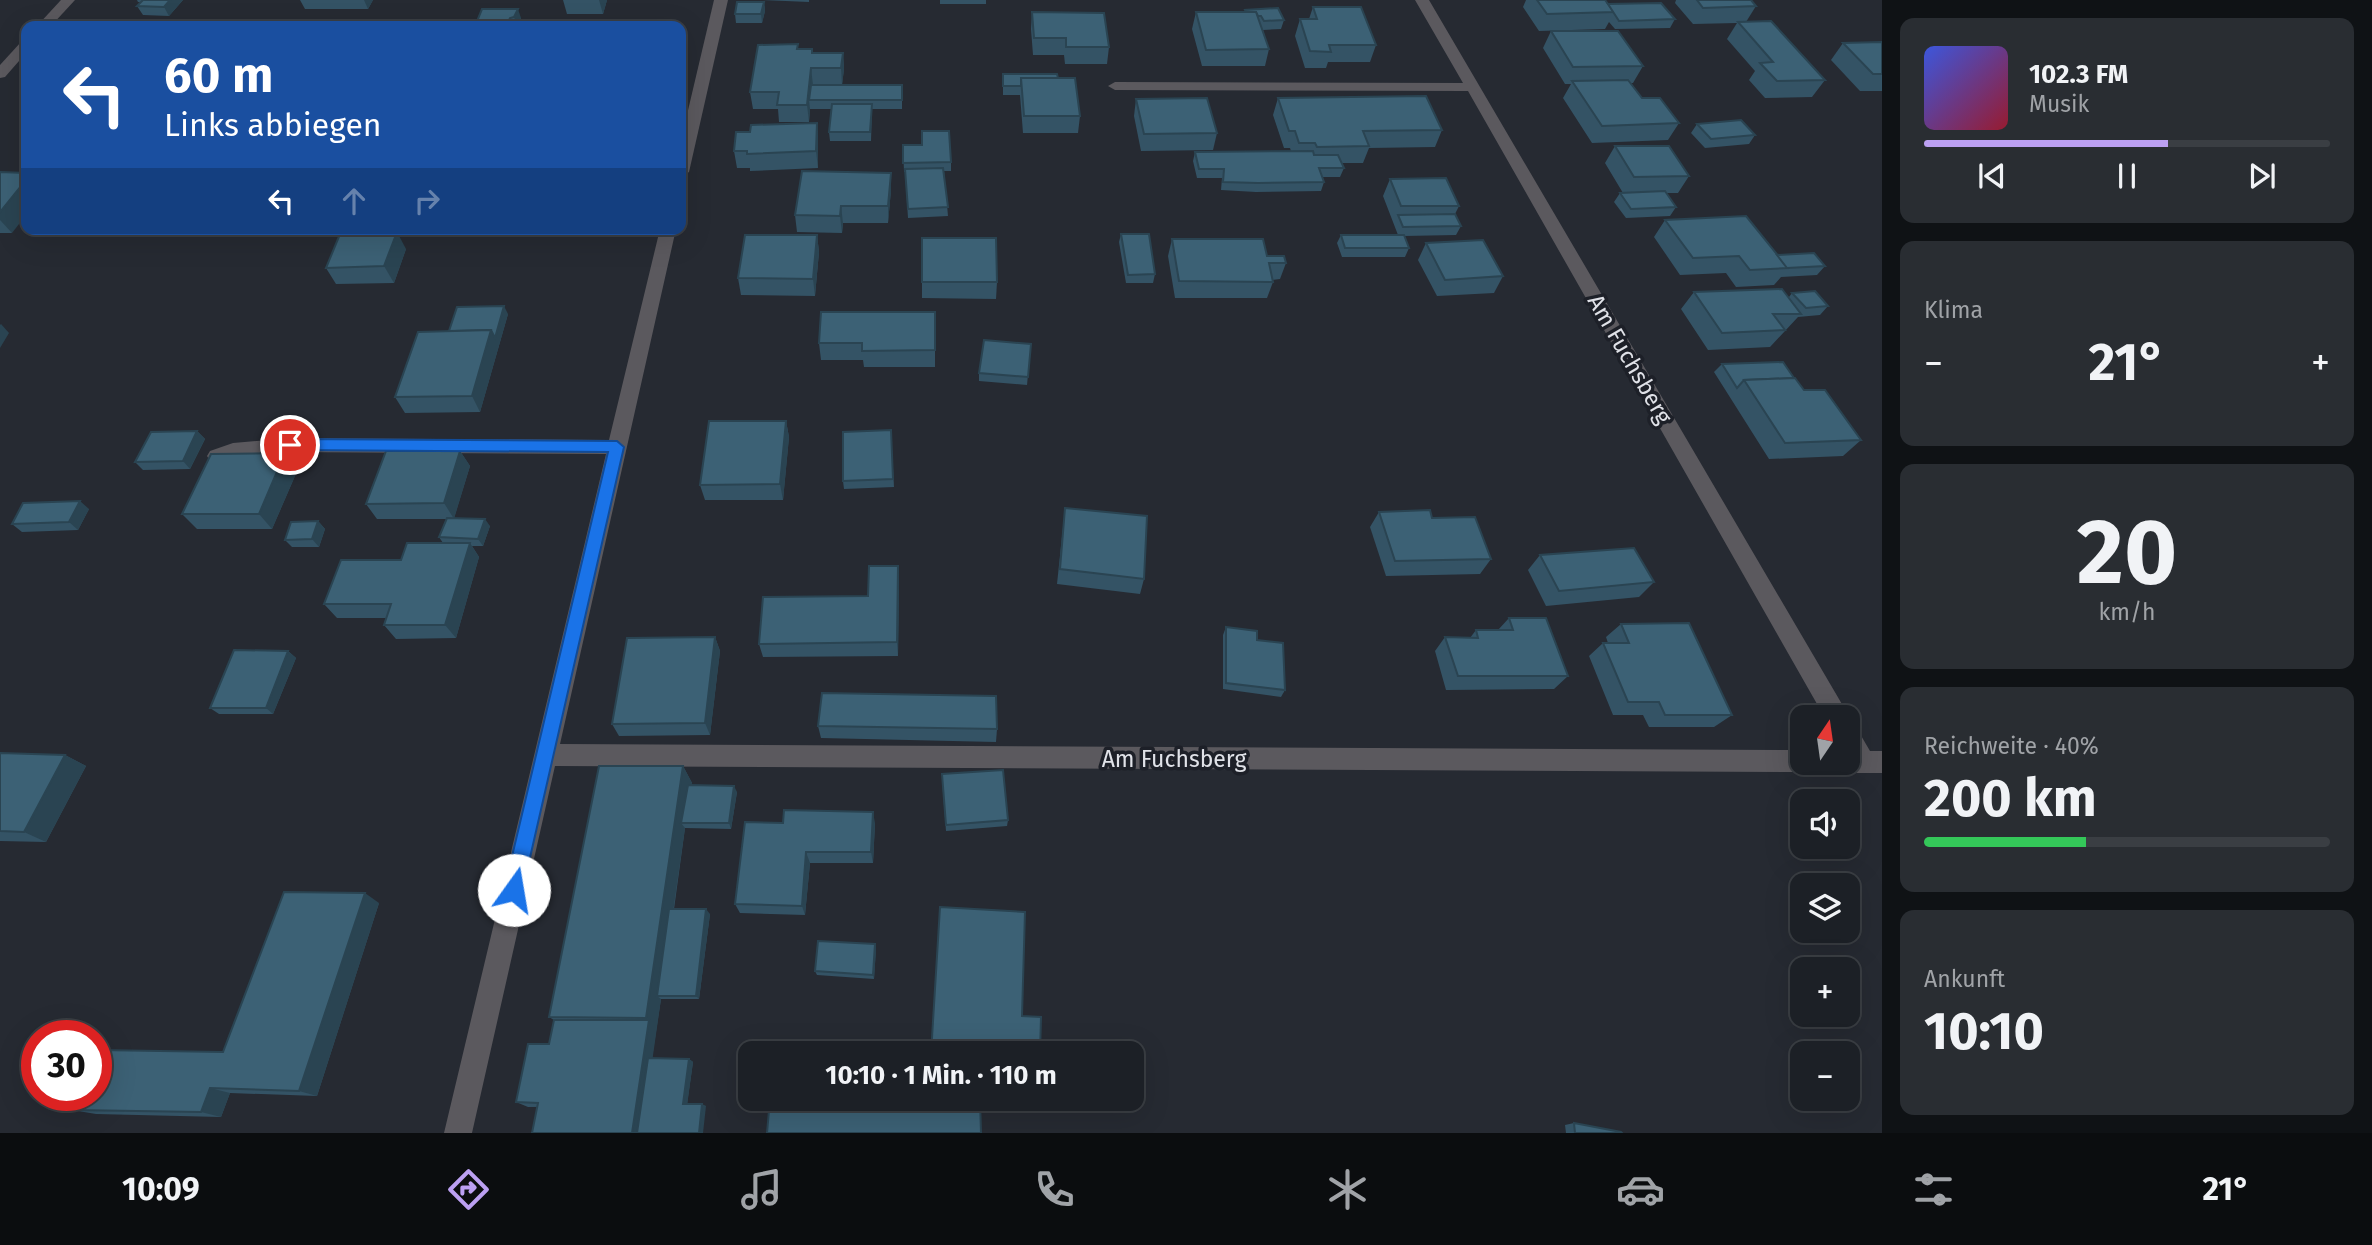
<!DOCTYPE html>
<html lang="de">
<meta charset="utf-8">
<style>
:root{--surface:#1c2026;--page:#292d32;--text:#f1f3f6;--muted:#a0a3a7;--line:#3a3e43;--accent:#bca0f2}
body{margin:0;font-family:"Fira Sans",sans-serif;background:var(--page);color:var(--text);height:100vh;display:flex;flex-direction:column;font-size:26px;white-space:nowrap}
*{box-sizing:border-box;margin:0}
p{font-size:23px;color:var(--muted)}
.icon{flex:none;width:38px;height:38px;fill:none;stroke:currentColor;stroke-width:2;stroke-linecap:round;stroke-linejoin:round}
.map{position:relative;flex:1;overflow:hidden}
.panel{display:flex;flex-direction:column;gap:18px;padding:18px;background:#0f1215;width:490px}
.panel>*{flex:none}
.banner{position:absolute;left:21px;top:21px;width:665px;height:214px;border-radius:14px;box-shadow:0 7px 28px #0002,0 0 0 2px var(--line);background:#1a4fa0;color:#fff;overflow:hidden}
.needle{width:46px;rotate:13deg}
.tools{position:absolute;left:1790px;top:705px;display:grid;gap:14px}
.tools a{display:grid;place-items:center;width:70px;height:70px;border-radius:14px;background:var(--surface);box-shadow:0 7px 28px #0002,0 0 0 2px var(--line);font-size:35px}
.speed{position:absolute;left:21px;top:1020px;display:flex;gap:14px;font-size:35px;font-weight:700;text-align:center}
.speed>*{display:grid;place-content:center;width:91px;height:91px;border-radius:50%;background:var(--surface);box-shadow:0 7px 28px #0002,0 0 0 2px var(--line);line-height:1}
.speed .limit{border:10px solid #d22;background:#fff;color:#111}
.pin{position:absolute;display:grid;place-items:center;width:60px;height:60px;color:#fff;margin:-30px;border:4px solid #fff;border-radius:50%;box-shadow:0 2px 7px #0007}
.me{position:absolute;width:77px;margin:-38px;rotate:13deg;stroke-linejoin:round;filter:drop-shadow(0 0 5px #0008)}
.turn{display:flex;align-items:center;gap:24px;height:147px;padding:0 28px;font-size:32px}
.turn .icon{width:91px;height:91px;stroke-width:2.5}
.turn b{display:block;font-size:49px;line-height:60px}
.lanes{display:flex;align-items:center;height:66px;padding:0 28px;background:#0003;justify-content:center;gap:35px;direction:ltr}
.lanes .off{opacity:.35}
.big{font-size:52px;font-weight:700;line-height:1.1}
.panel .tile{flex:1;display:flex;flex-direction:column;justify-content:center;gap:10px;min-width:0;padding:0 24px;border-radius:14px;background:var(--page)}
.panel .dial{align-items:center;gap:0}
.dial b{font-size:91px;line-height:1}
.song{display:flex;align-items:center;gap:21px}
.cover{width:84px;height:84px;border-radius:10px;background:linear-gradient(135deg,hsl(230 70% 55%),hsl(350 70% 35%))}
.played{height:7px;border-radius:4px;background:linear-gradient(90deg,var(--accent) 60%,var(--line) 60%)}
.keys{display:flex;justify-content:space-around;direction:ltr}
.heat{display:flex;justify-content:space-between;align-items:center;font-size:38px;direction:ltr}
.charge{height:10px;border-radius:5px;background:linear-gradient(90deg,#34c759 40%,var(--line) 0)}
.trip{position:absolute;left:738px;top:1041px;width:406px;height:70px;border-radius:14px;background:var(--surface);box-shadow:0 7px 28px #0002,0 0 0 2px var(--line);font-weight:700;line-height:70px;text-align:center}
.dock{display:flex;height:112px;justify-content:space-around;align-items:center;background:#0b0d0f;color:var(--muted)}
.dock .icon{width:49px;height:49px}
.dock .current{color:var(--accent)}
.dock b{font-size:32px;color:var(--text)}
main{display:flex;flex:1;min-height:0}
.map>svg:first-child{display:block}
</style>
<main>
<div class="map">
<svg width="1882" height="1133" viewBox="0 0 1882 1133">
<rect width="100%" height="100%" fill="#262a32"/>
<g fill="none" stroke-linecap="round" stroke-linejoin="round">
<g fill="#5b595e" fill-rule="evenodd">
<polygon points="61,0 75,0 51,26 37,26"/>
<polygon points="714,0 728,0 689,172 681,177 681,140"/>
<polygon points="1415,0 1429,0 1846,711 1850,718 1848,721 1848,718 1825,718 1468,91 1115,90 1108,86 1115,82 1463,83"/>
<polygon points="26,41 26,53 5,77 0,78 0,65 21,42"/>
<polygon points="660,229 676,229 560,744 1802,750 1802,763 1813,763 1810,769 1802,772 555,766 472,1133 444,1133 606,454 290,452 234,457 217,464 210,461 207,456 210,451 233,443 290,438 609,440"/>
<polygon points="1848,724 1856,727 1870,751 1882,751 1882,773 1848,773 1840,770 1837,763 1848,763"/>
</g>
</g>
<g fill="#345365">
<polygon points="137,0 183,0 169,16 143,15 137,6 141,2 138,2"/>
<polygon points="300,0 373,0 368,9 305,9"/>
<polygon points="563,0 607,0 603,14 567,14"/>
<polygon points="762,0 809,0 809,2"/>
<rect x="940" y="0" width="46" height="4"/>
<polygon points="1526,0 1605,0 1608,4 1675,19 1670,28 1615,29 1609,22 1605,29 1539,31 1523,7"/>
<polygon points="1676,0 1751,0 1756,6 1746,22 1825,80 1812,97 1765,98 1749,80 1755,71 1727,39 1737,23 1693,24 1675,3"/>
<polygon points="764,2 765,11 762,23 736,23 735,14"/>
<polygon points="1313,7 1376,45 1370,62 1328,62 1326,68 1305,68 1295,36 1300,19 1309,19"/>
<polygon points="482,9 521,18 517,26 475,26"/>
<polygon points="1245,10 1284,20 1281,29 1263,30 1269,49 1265,66 1202,66 1192,29 1196,12 1245,12"/>
<polygon points="1032,12 1109,47 1107,64 1065,64 1064,55 1033,55 1031,29"/>
<polygon points="1551,31 1643,66 1633,83 1631,83 1642,98 1679,123 1668,140 1592,143 1563,98 1571,84 1565,84 1543,48"/>
<polygon points="1882,42 1882,91 1860,91 1831,60 1843,43"/>
<polygon points="798,44 798,49 813,53 843,53 844,69 842,85 902,85 902,109 872,109 871,141 830,141 829,132 831,109 810,109 809,122 779,122 778,109 753,109 750,92"/>
<polygon points="1003,74 1058,78 1080,116 1078,133 1023,133 1020,95 1003,95"/>
<polygon points="1278,98 1442,130 1435,147 1369,148 1363,163 1342,163 1344,168 1340,177 1322,177 1324,182 1321,191 1256,192 1221,190 1222,178 1197,178 1193,161 1195,152 1291,151 1290,148 1284,148 1273,115"/>
<polygon points="1136,99 1217,133 1213,150 1141,151 1134,116"/>
<polygon points="817,123 818,140 818,168 750,171 750,168 737,168 734,151 750,132"/>
<polygon points="1697,124 1755,135 1749,144 1705,148 1691,133"/>
<polygon points="903,145 951,162 951,171 944,171 948,216 908,218 905,172 904,172"/>
<polygon points="1615,146 1689,176 1678,193 1666,193 1676,207 1670,216 1626,218 1614,202 1620,193 1623,193 1605,163"/>
<polygon points="0,172 12,233 0,233"/>
<polygon points="1390,179 1459,206 1455,214 1461,226 1456,235 1404,236 1409,248 1405,257 1342,257 1337,243 1341,235 1398,235 1383,196"/>
<polygon points="891,190 888,223 843,223 842,233 797,232 795,215"/>
<polygon points="1665,220 1777,255 1825,266 1817,275 1781,277 1774,285 1736,287 1726,273 1680,275 1654,237"/>
<polygon points="1121,234 1155,274 1153,283 1126,283 1119,242"/>
<polygon points="817,235 819,252 815,296 741,295 738,278"/>
<polygon points="1172,239 1267,256 1286,263 1280,279 1272,280 1273,282 1267,298 1175,298 1168,256"/>
<polygon points="1426,243 1503,276 1494,293 1437,296 1418,260"/>
<polygon points="406,249 394,283 336,284 326,268"/>
<polygon points="922,282 997,282 996,299 922,298"/>
<polygon points="1694,292 1789,297 1792,293 1828,306 1820,315 1798,317 1770,347 1708,350 1681,309"/>
<polygon points="935,312 935,367 864,367 863,360 821,360 819,343"/>
<polygon points="508,314 480,412 405,413 395,397 449,331"/>
<polygon points="1031,344 1027,385 979,381 979,373"/>
<polygon points="1722,364 1794,378 1804,390 1861,440 1843,456 1769,459 1714,372"/>
<polygon points="786,421 789,437 783,500 705,500 700,485"/>
<polygon points="891,430 894,487 844,489 843,481"/>
<polygon points="197,431 205,439 190,469 143,470 135,462"/>
<polygon points="460,451 470,466 454,518 490,526 483,546 472,546 479,557 456,638 396,639 384,625 386,618 337,618 324,604 401,560 443,543 439,537 446,519 377,519 366,504"/>
<polygon points="298,469 272,529 197,529 182,514"/>
<polygon points="1065,508 1144,579 1140,594 1057,584"/>
<polygon points="89,509 78,530 22,532 12,524"/>
<polygon points="1379,512 1432,518 1491,559 1480,574 1386,576 1370,527"/>
<polygon points="318,521 325,529 319,547 292,547 285,540"/>
<polygon points="1540,555 1654,582 1639,597 1546,606 1528,570"/>
<polygon points="898,566 899,581 898,656 763,657 759,644 868,596"/>
<polygon points="1509,618 1568,676 1554,689 1446,690 1435,651 1445,637 1470,638 1476,630 1498,630"/>
<polygon points="1621,624 1732,715 1714,727 1649,727 1643,715 1613,715 1589,656 1603,643 1608,643 1606,637"/>
<polygon points="1226,627 1257,640 1285,690 1281,697 1223,689 1223,635"/>
<polygon points="715,637 720,651 710,735 619,736 612,724"/>
<polygon points="288,651 296,658 273,714 219,714 210,708"/>
<polygon points="818,726 997,729 996,742 821,738"/>
<polygon points="0,753 65,755 86,766 46,842 0,841"/>
<polygon points="683,766 692,783 691,785 737,792 731,829 685,828 674,909 710,914 699,999 661,999 652,1058 689,1059 693,1062 687,1104 706,1106 528,1107 516,1102 549,1044 554,1020 549,1017"/>
<polygon points="942,780 1008,820 1007,826 946,831"/>
<polygon points="745,822 875,823 873,863 810,863 805,915 740,913 735,904"/>
<polygon points="379,903 317,1096 230,1093 221,1117 96,1114 72,1110 223,1052"/>
<polygon points="875,944 876,948 874,979 817,975 815,971"/>
<polygon points="1574,1123 1622,1133 1566,1133 1565,1125"/>
</g>
<g fill="#2a4452">
<polygon points="170,0 183,0 169,16 164,7"/>
<polygon points="364,0 373,0 368,9"/>
<polygon points="599,0 607,0 603,14"/>
<polygon points="764,2 765,11 762,23 761,14"/>
<polygon points="518,9 521,18 517,26 514,17"/>
<polygon points="510,18 513,26 506,26"/>
<polygon points="843,53 844,69 842,85 841,68"/>
<polygon points="811,68 813,85 809,100 810,109 809,122 807,105"/>
<polygon points="817,123 818,140 818,168 816,151"/>
<polygon points="891,173 891,190 888,223 888,206"/>
<polygon points="26,180 26,215 12,233 0,220 0,212"/>
<polygon points="841,206 843,223 842,233 840,216"/>
<polygon points="397,232 406,249 394,283 384,266"/>
<polygon points="817,235 819,252 815,296 813,279"/>
<polygon points="504,306 508,314 480,412 472,396 491,330"/>
<polygon points="1,324 9,333 0,348 0,325"/>
<polygon points="786,421 789,437 783,500 780,484"/>
<polygon points="197,431 205,439 190,469 183,461"/>
<polygon points="460,451 470,466 454,519 444,503"/>
<polygon points="285,453 298,469 272,529 259,514"/>
<polygon points="80,501 89,509 78,530 69,522"/>
<polygon points="485,519 490,526 483,546 478,539"/>
<polygon points="318,521 325,529 319,547 312,539"/>
<polygon points="470,543 479,557 456,638 445,625"/>
<polygon points="898,566 899,581 898,656 897,642"/>
<polygon points="715,637 720,651 710,735 705,723"/>
<polygon points="288,651 296,658 273,714 266,708"/>
<polygon points="65,755 86,766 46,842 24,832"/>
<polygon points="683,766 692,783 686,823 681,823 685,828 661,996 657,996 661,999 642,1133 632,1133 649,1020 646,1018"/>
<polygon points="734,786 737,792 731,829 729,823"/>
<polygon points="873,812 875,823 873,863 871,852"/>
<polygon points="806,852 810,863 805,915 802,906"/>
<polygon points="365,893 379,903 317,1096 299,1091"/>
<polygon points="706,909 710,914 699,999 696,996"/>
<polygon points="875,944 876,948 874,979 873,975"/>
<polygon points="689,1059 693,1062 687,1106 683,1104"/>
<polygon points="210,1088 230,1093 221,1117 201,1112"/>
<polygon points="702,1104 706,1106 703,1133 699,1133"/>
</g>
<g fill="#3c6175" stroke="#2a4452" stroke-width="2">
<polygon points="143,0 170,0 164,7 137,6"/>
<polygon points="1537,0 1605,0 1614,12 1547,14"/>
<polygon points="1697,0 1751,0 1756,6 1703,8"/>
<polygon points="737,2 764,2 761,14 735,14"/>
<polygon points="1661,3 1675,19 1619,21 1608,4"/>
<polygon points="1313,7 1361,7 1376,45 1329,45 1331,52 1310,51 1300,19 1317,19"/>
<polygon points="1278,8 1284,20 1264,21 1261,16 1258,16 1256,12 1246,12 1245,10"/>
<polygon points="482,9 518,9 514,17 510,18 506,26 475,26"/>
<polygon points="1032,12 1104,13 1109,47 1066,47 1066,38 1034,38"/>
<polygon points="1196,12 1256,12 1269,49 1206,50"/>
<polygon points="1771,21 1825,80 1777,81 1760,63 1773,62 1738,22"/>
<polygon points="1551,31 1618,31 1643,66 1573,67"/>
<polygon points="1882,42 1882,74 1873,74 1843,43"/>
<polygon points="798,44 797,49 812,49 812,53 843,53 841,68 811,68 807,105 777,105 779,92 750,92 758,45"/>
<polygon points="1003,74 1057,74 1058,78 1021,78 1021,86 1003,86"/>
<polygon points="1021,78 1075,78 1080,116 1024,116"/>
<polygon points="1628,80 1642,98 1660,98 1679,123 1602,126 1572,81"/>
<polygon points="811,85 902,85 902,100 809,100"/>
<polygon points="1426,96 1442,130 1363,131 1369,146 1317,147 1315,143 1299,143 1295,131 1289,131 1278,98"/>
<polygon points="1207,98 1217,133 1144,134 1136,99"/>
<polygon points="832,104 872,104 870,132 829,132"/>
<polygon points="1741,120 1755,135 1711,139 1697,124"/>
<polygon points="817,123 816,151 747,154 747,151 734,151 736,132 750,132 751,125"/>
<polygon points="922,131 949,131 951,162 903,163 903,145 922,145"/>
<polygon points="1615,146 1669,146 1689,176 1634,177"/>
<polygon points="1313,151 1314,155 1338,155 1344,168 1319,168 1324,182 1258,183 1223,182 1224,169 1199,169 1195,152"/>
<polygon points="943,168 948,207 908,209 905,169"/>
<polygon points="802,171 891,173 888,206 841,206 840,216 795,215"/>
<polygon points="0,172 26,173 26,180 0,212"/>
<polygon points="1446,178 1459,206 1401,206 1390,179"/>
<polygon points="1665,191 1676,207 1631,209 1620,193"/>
<polygon points="1455,214 1461,226 1403,227 1398,215"/>
<polygon points="1746,216 1788,268 1750,270 1739,256 1693,258 1665,220"/>
<polygon points="397,232 384,266 326,268 340,234"/>
<polygon points="1121,234 1149,234 1155,274 1128,275"/>
<polygon points="745,235 817,235 813,279 738,278"/>
<polygon points="1341,235 1404,235 1409,248 1345,248"/>
<polygon points="922,238 996,238 997,282 922,282"/>
<polygon points="1172,239 1263,239 1267,256 1284,256 1286,263 1269,263 1273,282 1179,281"/>
<polygon points="1483,240 1503,276 1445,280 1426,243"/>
<polygon points="1814,253 1825,266 1787,268 1777,255"/>
<polygon points="1782,289 1801,314 1773,314 1785,330 1722,333 1694,292"/>
<polygon points="1815,291 1828,306 1806,308 1792,293"/>
<polygon points="504,306 495,338 491,330 449,331 457,307"/>
<polygon points="821,312 935,312 935,350 862,351 862,343 819,343"/>
<polygon points="491,330 472,396 395,397 418,332"/>
<polygon points="984,340 1031,344 1028,377 979,373"/>
<polygon points="1783,362 1794,378 1744,380 1737,388 1722,364"/>
<polygon points="1795,378 1804,390 1825,390 1861,440 1785,443 1744,380"/>
<polygon points="709,421 786,421 780,484 700,485"/>
<polygon points="891,430 893,479 843,481 843,432"/>
<polygon points="197,431 183,461 135,462 151,432"/>
<polygon points="386,451 460,451 444,503 366,504"/>
<polygon points="285,453 259,514 182,514 211,454"/>
<polygon points="80,501 69,522 12,524 23,503"/>
<polygon points="1065,508 1147,516 1144,579 1060,569"/>
<polygon points="1430,510 1432,518 1475,517 1491,559 1395,561 1379,512"/>
<polygon points="447,518 485,519 478,539 439,537"/>
<polygon points="318,521 312,539 285,540 291,522"/>
<polygon points="407,543 470,543 445,625 384,625 391,604 324,604 341,560 401,560"/>
<polygon points="1634,548 1654,582 1559,591 1540,555"/>
<polygon points="869,566 898,566 897,642 759,644 763,597 868,596"/>
<polygon points="1509,618 1546,618 1568,676 1458,676 1445,637 1478,638 1476,630 1513,630"/>
<polygon points="1689,623 1732,715 1665,715 1659,702 1628,702 1603,643 1629,643 1621,624"/>
<polygon points="1226,627 1257,631 1257,640 1283,643 1285,690 1226,683"/>
<polygon points="715,637 705,723 612,724 627,638"/>
<polygon points="234,650 288,651 266,708 210,708"/>
<polygon points="822,693 996,696 997,729 818,726"/>
<polygon points="0,753 65,755 24,832 0,831"/>
<polygon points="599,766 683,766 646,1018 549,1017"/>
<polygon points="1003,770 1008,820 946,825 942,774"/>
<polygon points="688,785 734,786 729,823 681,823"/>
<polygon points="784,810 873,812 871,852 806,852 802,906 735,904 745,822 783,823"/>
<polygon points="284,892 365,893 299,1091 210,1088 201,1112 72,1110 78,1096 96,1096 96,1055 98,1050 223,1052"/>
<polygon points="940,907 1025,912 1022,1016 1041,1017 1040,1054 931,1054"/>
<polygon points="669,909 706,909 696,996 657,996"/>
<polygon points="818,941 875,944 873,975 815,971"/>
<polygon points="554,1020 649,1020 632,1133 697,1133 532,1133 538,1103 516,1102 528,1044 549,1044"/>
<polygon points="648,1058 689,1059 683,1104 702,1104 699,1133 637,1133"/>
<polygon points="770,1099 980,1099 981,1133 767,1133"/>
<polygon points="1574,1123 1621,1132 1622,1133 1575,1133"/>
</g>
<polygon fill="#1a73e8" stroke="#114b97" stroke-width="2" points="290,439 617,441 624,447 521,897 514,900 507,897 504,890 608,452 290,450 283,445"/>
<g text-anchor="middle" dominant-baseline="central" stroke-width="7" stroke-linejoin="round" paint-order="stroke">
<g font-size="23" fill="#e0e2e8" stroke="#1d2028">
<text transform="translate(1630 359) rotate(60)">Am Fuchsberg</text>
<text x="1174" y="759">Am Fuchsberg</text>
</g>
</g>
</svg>
<div class="tools">
<a><svg class="needle" viewBox="-14 -14 28 28"><path d="M0-13l5 13h-10z" fill="#e53935"/><path d="M0 13l5-13h-10z" fill="#a0a3a7"/></svg></a>
<a><svg class="icon" aria-label="sound" viewBox="0 0 24 24"><path d="M4 9h4l5-4v14l-5-4H4zM17 9q2 3 0 6"/></svg></a>
<a><svg class="icon" aria-label="layers" viewBox="0 0 24 24"><path d="M12 4l9 5-9 5-9-5zM3 14l9 5 9-5"/></svg></a>
<a>+</a>
<a>−</a>
</div>
<div class="speed"><div class="limit">30</div></div>
<div class="pin" style="left:290px;top:445px;background:#d93025"><svg class="icon" aria-label="arrive" viewBox="0 0 24 24"><path d="M6 21V4h12l-3 4 3 4H6"/></svg></div>
<svg class="me" style="left:514px;top:890px" viewBox="-20 -20 40 40"><circle r="19" fill="#fff"/><path d="M0-13L10 11 0 6-10 11z" fill="#1a73e8"/></svg>
<div class="trip">10:10 · 1 Min. · 110 m</div>
<div class="banner">
<div class="turn"><svg class="icon" aria-label="left" viewBox="0 0 24 24"><path d="M17 20v-9H6M10 6l-5 5 5 5"/></svg><div><b>60 m</b>Links abbiegen</div></div>
<div class="lanes"><svg class="icon" aria-label="left" viewBox="0 0 24 24"><path d="M17 20v-9H6M10 6l-5 5 5 5"/></svg><svg class="icon off" aria-label="ahead" viewBox="0 0 24 24"><path d="M12 20V5M6 11l6-6 6 6"/></svg><svg class="icon off" aria-label="right" viewBox="0 0 24 24"><path d="M7 20v-9h11M14 6l5 5-5 5"/></svg></div>
</div>
</div>
<section class="panel">
<div class="tile">
<div class="song"><i class="cover"></i><div><b>102.3 FM</b><p>Musik</p></div></div>
<div class="played"></div>
<div class="keys"><svg class="icon" aria-label="previous" viewBox="0 0 24 24"><path d="M18 5L8 12l10 7zM5 5v14"/></svg><svg class="icon" aria-label="pause" viewBox="0 0 24 24"><path d="M8 5v14M16 5v14"/></svg><svg class="icon" aria-label="next" viewBox="0 0 24 24"><path d="M6 5l10 7-10 7zM19 5v14"/></svg></div>
</div>
<div class="tile"><p>Klima</p>
<div class="heat"><a>−</a><b class="big">21°</b><a>+</a></div>
</div>
<div class="tile dial"><b>20</b><p>km/h</p></div>
<div class="tile"><p>Reichweite · 40%</p><b class="big">200 km</b><div class="charge"></div></div>
<div class="tile"><p>Ankunft</p><b class="big">10:10</b></div>
</section>
</main>
<nav class="dock">
<b>10:09</b>
<svg class="icon current" aria-label="directions" viewBox="0 0 24 24"><path d="M12 3l9 9-9 9-9-9zM9 14v-3h6M13 9l2 2-2 2"/></svg>
<svg class="icon" aria-label="music" viewBox="0 0 24 24"><path d="M9 18V5l10-2v13"/><circle cx="6" cy="18" r="3"/><circle cx="16" cy="16" r="3"/></svg>
<svg class="icon" aria-label="phone" viewBox="0 0 24 24"><path d="M5 4h4l2 5-3 2q2 4 5 5l2-3 5 2v4C11 20 4 13 5 4z"/></svg>
<svg class="icon" aria-label="climate" viewBox="0 0 24 24"><path d="M12 3v18M4 7l16 10M4 17L20 7"/></svg>
<svg class="icon" aria-label="car" viewBox="0 0 24 24"><path d="M5 17H2v-5l4-1 3-4h7l3 4 3 1v5h-3M9 17h6M6 11h13"/><circle cx="7" cy="17" r="2"/><circle cx="17" cy="17" r="2"/></svg>
<svg class="icon" aria-label="filters" viewBox="0 0 24 24"><path d="M4 7h16M4 17h16"/><circle cx="9" cy="7" r="2"/><circle cx="15" cy="17" r="2"/></svg>
<b>21°</b>
</nav>
